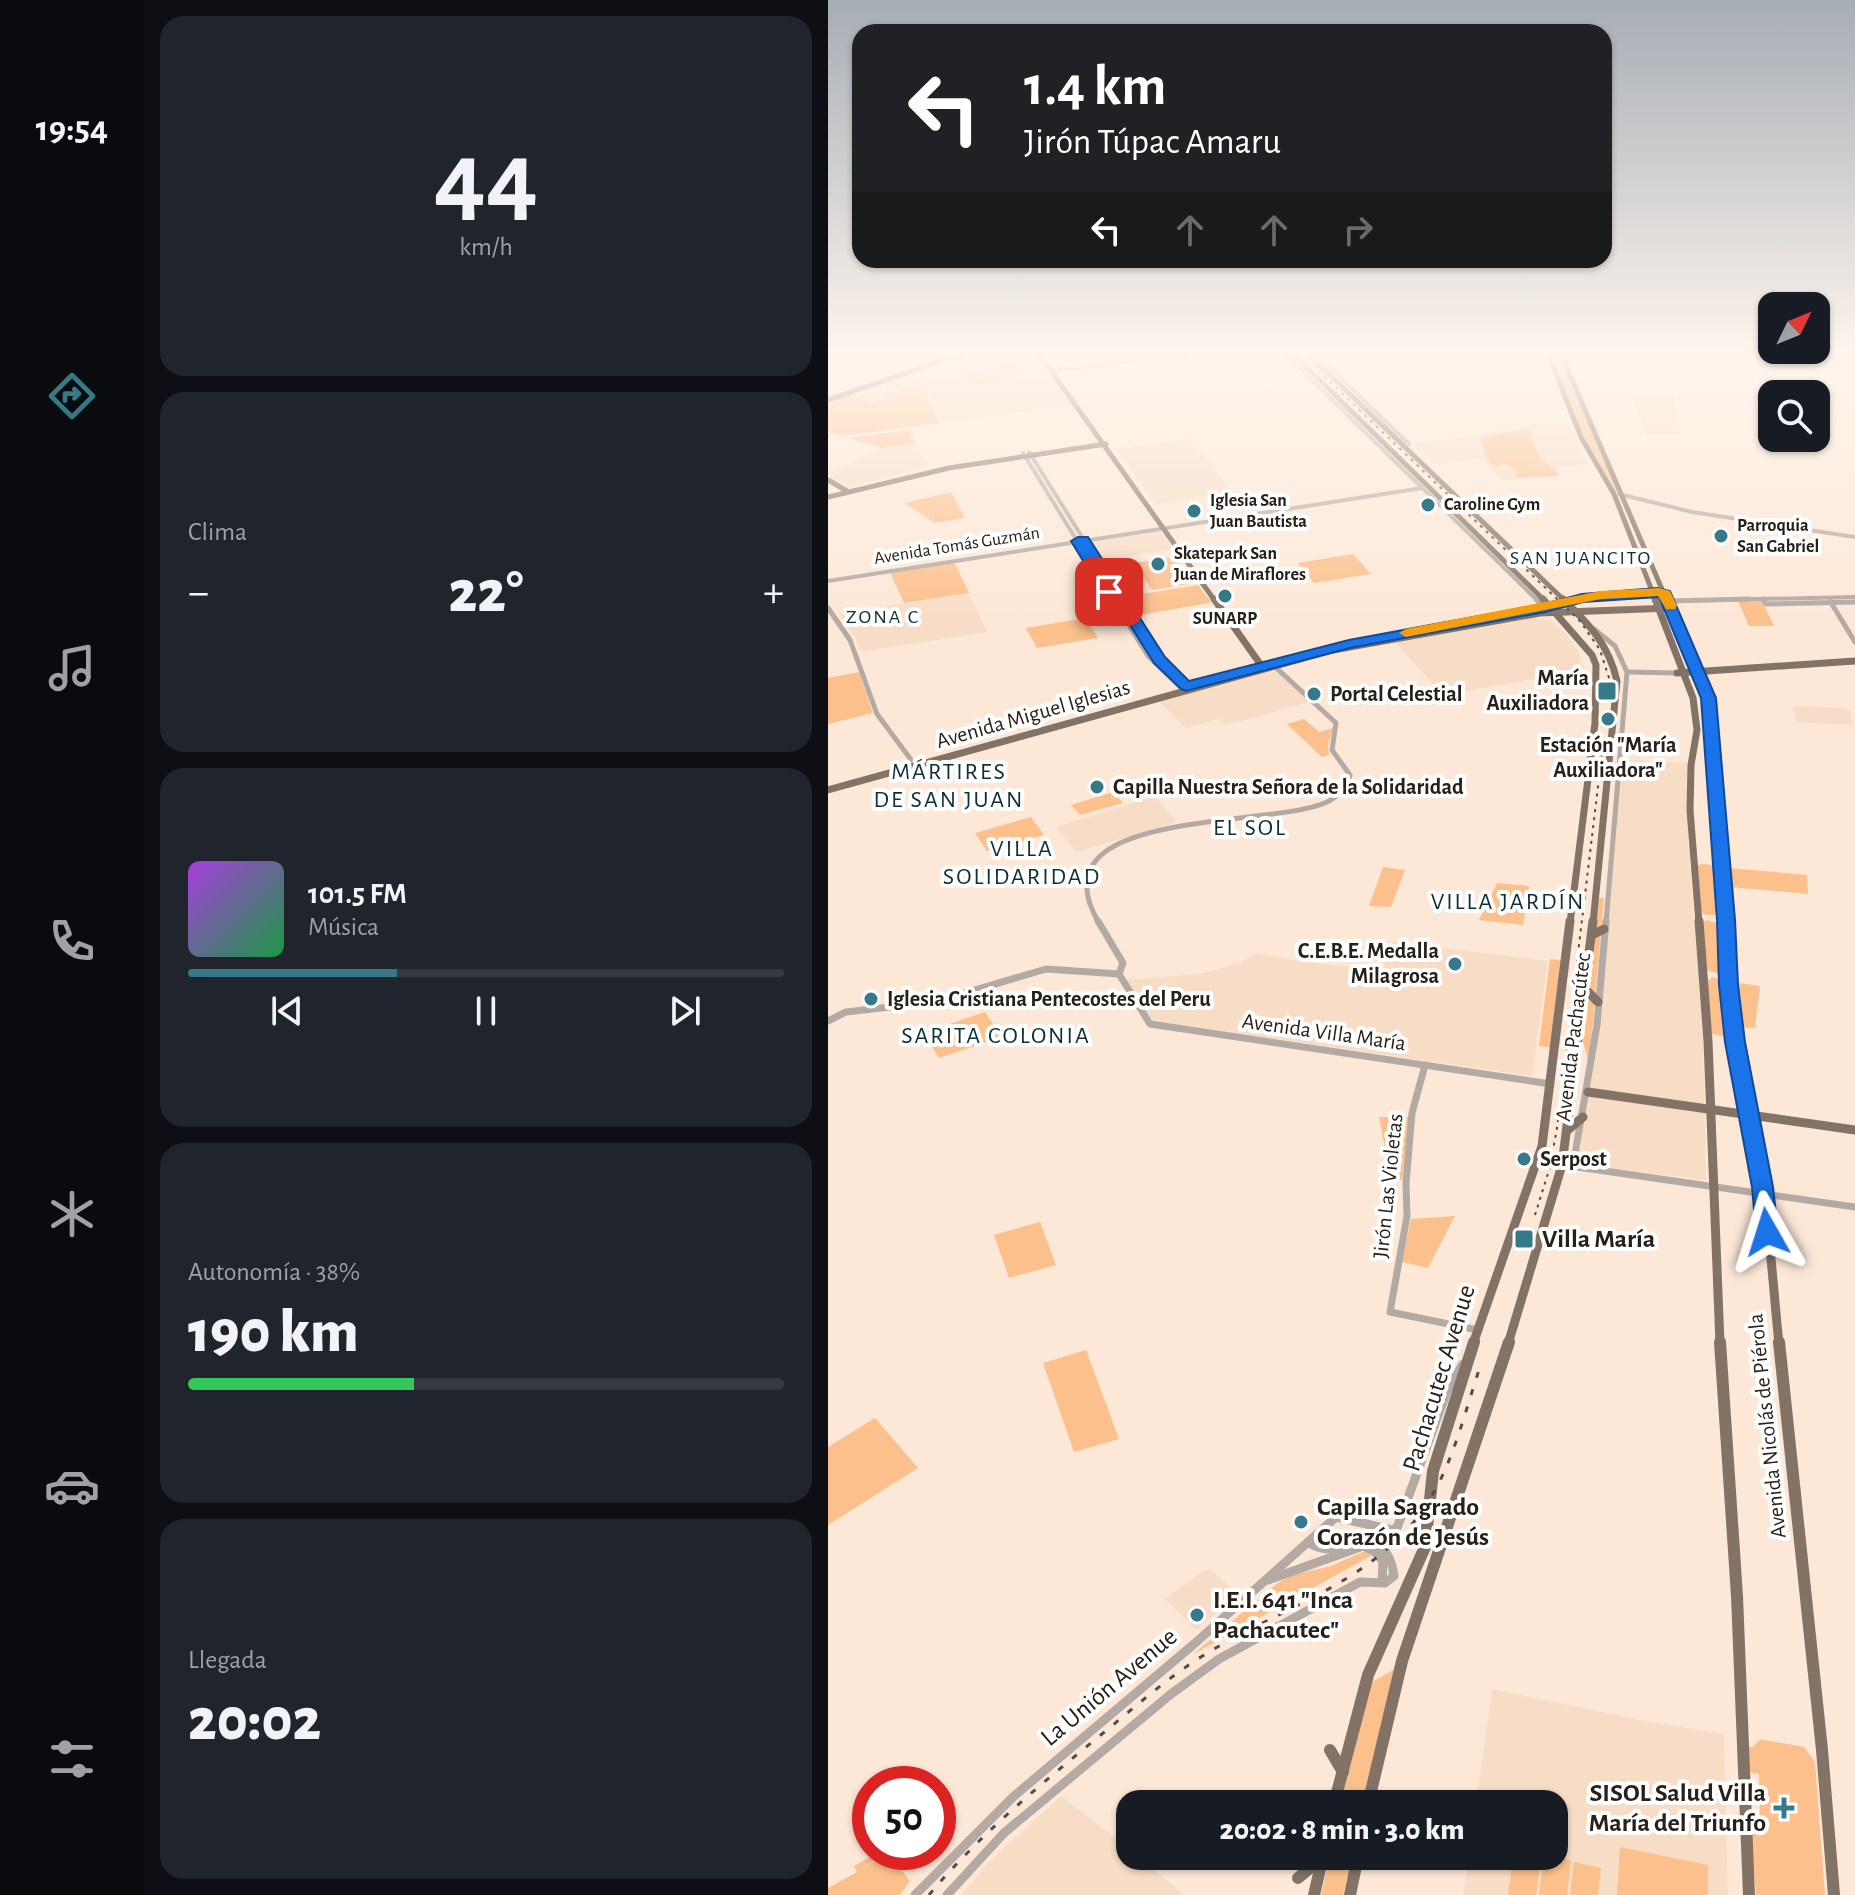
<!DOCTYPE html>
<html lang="es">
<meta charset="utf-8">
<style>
:root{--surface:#171b24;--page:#20242c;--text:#f1f3f6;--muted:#9ea1a6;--line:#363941;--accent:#367a89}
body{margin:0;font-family:"Alegreya Sans",sans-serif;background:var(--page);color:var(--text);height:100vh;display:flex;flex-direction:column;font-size:30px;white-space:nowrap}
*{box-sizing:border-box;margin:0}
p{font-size:26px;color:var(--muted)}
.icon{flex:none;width:44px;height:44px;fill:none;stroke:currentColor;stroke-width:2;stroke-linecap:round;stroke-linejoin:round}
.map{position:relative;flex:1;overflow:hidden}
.drawer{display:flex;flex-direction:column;gap:16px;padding:16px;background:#0d0f14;width:684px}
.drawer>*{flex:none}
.guide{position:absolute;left:24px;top:24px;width:760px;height:244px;border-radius:24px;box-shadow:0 2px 6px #0004;background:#202124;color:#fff;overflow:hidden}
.needle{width:52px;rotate:47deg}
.controls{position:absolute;left:930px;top:292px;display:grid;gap:16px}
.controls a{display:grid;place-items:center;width:72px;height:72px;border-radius:16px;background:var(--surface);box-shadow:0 2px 6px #0004;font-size:40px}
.speed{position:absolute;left:24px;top:1766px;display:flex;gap:16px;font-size:40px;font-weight:700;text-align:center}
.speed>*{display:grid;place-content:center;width:104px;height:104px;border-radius:50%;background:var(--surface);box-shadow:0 2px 6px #0004;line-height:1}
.speed .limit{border:12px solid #d22;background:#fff;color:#111}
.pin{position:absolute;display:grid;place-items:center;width:68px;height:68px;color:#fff;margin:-34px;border-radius:16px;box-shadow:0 4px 12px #0006}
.me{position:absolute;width:88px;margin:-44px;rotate:354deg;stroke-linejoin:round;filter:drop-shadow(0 0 6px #0008)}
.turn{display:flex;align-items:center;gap:28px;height:168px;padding:0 40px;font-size:36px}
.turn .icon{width:104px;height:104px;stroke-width:2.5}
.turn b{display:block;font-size:56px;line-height:68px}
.lanes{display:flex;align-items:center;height:76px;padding:0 40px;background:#0003;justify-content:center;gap:40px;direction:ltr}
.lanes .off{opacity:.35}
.big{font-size:60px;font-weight:800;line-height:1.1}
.drawer .widget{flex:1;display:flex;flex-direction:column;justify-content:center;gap:12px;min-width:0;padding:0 28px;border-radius:24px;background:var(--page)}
.drawer .dial{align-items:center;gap:0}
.dial b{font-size:104px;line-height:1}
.song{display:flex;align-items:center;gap:24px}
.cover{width:96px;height:96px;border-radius:12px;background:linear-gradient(135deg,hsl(280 70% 55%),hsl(140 70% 35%))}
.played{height:8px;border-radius:4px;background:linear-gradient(90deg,var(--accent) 35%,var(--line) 35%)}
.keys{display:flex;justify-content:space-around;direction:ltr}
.heat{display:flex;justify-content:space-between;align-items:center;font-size:44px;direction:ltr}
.charge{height:12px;border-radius:6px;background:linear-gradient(90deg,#34c759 38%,var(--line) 0)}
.trip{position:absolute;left:288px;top:1790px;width:452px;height:80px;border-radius:24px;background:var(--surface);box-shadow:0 2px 6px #0004;font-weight:800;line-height:80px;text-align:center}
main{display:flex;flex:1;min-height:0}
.tabs{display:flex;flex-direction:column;width:144px;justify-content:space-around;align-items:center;background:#090b0e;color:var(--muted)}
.tabs .icon{width:56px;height:56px}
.tabs .current{color:var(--accent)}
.tabs b{font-size:36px;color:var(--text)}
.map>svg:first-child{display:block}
</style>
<main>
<nav class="tabs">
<b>19:54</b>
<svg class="icon current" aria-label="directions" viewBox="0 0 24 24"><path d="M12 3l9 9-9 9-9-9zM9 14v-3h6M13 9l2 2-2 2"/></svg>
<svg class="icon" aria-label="music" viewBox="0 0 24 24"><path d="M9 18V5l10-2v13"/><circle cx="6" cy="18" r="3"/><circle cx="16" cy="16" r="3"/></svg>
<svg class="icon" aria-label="phone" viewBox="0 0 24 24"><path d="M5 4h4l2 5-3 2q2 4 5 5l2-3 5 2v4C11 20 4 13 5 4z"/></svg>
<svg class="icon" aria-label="climate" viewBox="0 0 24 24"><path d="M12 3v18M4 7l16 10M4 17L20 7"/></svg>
<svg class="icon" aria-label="car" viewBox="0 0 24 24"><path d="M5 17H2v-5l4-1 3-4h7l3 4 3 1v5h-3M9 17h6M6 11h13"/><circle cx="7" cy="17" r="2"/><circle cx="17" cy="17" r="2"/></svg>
<svg class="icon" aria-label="filters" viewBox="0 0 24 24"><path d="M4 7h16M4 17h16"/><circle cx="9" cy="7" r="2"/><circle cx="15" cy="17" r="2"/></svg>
</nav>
<section class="drawer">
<div class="widget dial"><b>44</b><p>km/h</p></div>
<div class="widget"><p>Clima</p>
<div class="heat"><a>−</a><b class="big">22°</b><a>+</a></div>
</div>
<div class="widget">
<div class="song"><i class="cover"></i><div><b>101.5 FM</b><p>Música</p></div></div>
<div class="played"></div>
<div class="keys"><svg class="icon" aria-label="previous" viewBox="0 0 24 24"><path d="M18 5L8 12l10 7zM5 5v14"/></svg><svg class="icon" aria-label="pause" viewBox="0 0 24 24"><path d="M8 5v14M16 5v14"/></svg><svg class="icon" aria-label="next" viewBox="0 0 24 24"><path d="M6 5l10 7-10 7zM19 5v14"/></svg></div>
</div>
<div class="widget"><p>Autonomía · 38%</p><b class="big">190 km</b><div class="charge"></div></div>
<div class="widget"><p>Llegada</p><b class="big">20:02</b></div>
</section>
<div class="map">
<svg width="1027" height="1895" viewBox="0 0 1027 1895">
<rect width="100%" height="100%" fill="#fde8d7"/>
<g fill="#f7ddc6">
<polygon points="140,354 207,354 243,405 112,423 94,381 94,385 43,403 20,394"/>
<polygon points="803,395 846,396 852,435 819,435"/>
<polygon points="707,426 743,426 759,465 726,468 714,458 680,464 691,473 686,480 675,480 651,458 607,465 585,444"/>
<polygon points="362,439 406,493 328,504 287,449"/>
<polygon points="87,443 100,466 97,468 20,487 0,476 0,473 54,448"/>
<polygon points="331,530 345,549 272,561 261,542"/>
<polygon points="141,593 159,632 32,652 27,637 11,614"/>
<polygon points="703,617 723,620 739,635 751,654 758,679 712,678 615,695 567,642"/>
<polygon points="447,669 483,701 414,721 397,724 391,719 358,728 330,701"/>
<polygon points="965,706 1017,708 1021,710 1025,725 968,722"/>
<polygon points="790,759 860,763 860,841 875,1031 878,1180 751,1164"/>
<polygon points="327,796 349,822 249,852 228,827"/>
<polygon points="559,941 720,961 704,1076 325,1021 299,980 371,974 410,964 428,953 476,962 556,970"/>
<polygon points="377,1570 383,1570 404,1589 398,1595 403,1600 368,1630 337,1599"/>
<polygon points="664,1689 812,1720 896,1734 900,1895 635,1895 641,1856 726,1856 726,1804 648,1804"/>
<polygon points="233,1796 302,1849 302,1856 310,1856 357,1895 133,1895 160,1863"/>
</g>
<g fill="#fbc08c">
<polygon points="722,354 731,354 792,492 788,492 750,426"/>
<polygon points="183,358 188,360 178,364 196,373 149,386 131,377 175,365 171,361"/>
<path d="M94,385L111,423L12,436L0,432V401L20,394L43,403L60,397L54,394C67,390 80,390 94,385Z"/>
<polygon points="81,430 87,443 54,448 19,438"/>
<polygon points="700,430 712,458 726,468 732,476 687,478 690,473 678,464 666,466 659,459 651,437"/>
<polygon points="123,492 137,518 106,523 77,503"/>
<polygon points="525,554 543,574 486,583 470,563"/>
<polygon points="348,557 367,583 324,590 306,563"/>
<polygon points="123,563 127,564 141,593 76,603 62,572"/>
<polygon points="370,585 383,602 381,603 312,615 296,597"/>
<polygon points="910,601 934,601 946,626 921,626"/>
<polygon points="258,618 270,638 209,648 198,628"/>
<polygon points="31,672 45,713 0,724 0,678"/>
<polygon points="476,719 491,732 506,728 500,743 501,755 494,757 459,724"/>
<polygon points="285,792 295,803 252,815 243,805"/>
<polygon points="203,817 216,835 159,851 147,833"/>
<polygon points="873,864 885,865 892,870 894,915 878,915 873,912 869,866"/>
<polygon points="555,867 577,870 563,907 541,906"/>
<polygon points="901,868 979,875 980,894 902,887"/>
<polygon points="669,883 701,886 695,925 651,920"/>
<polygon points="770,898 776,898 761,1063 755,1041"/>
<polygon points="879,920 897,925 896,971 891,974 878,970 874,922"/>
<polygon points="722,959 736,961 725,1048 711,1046"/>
<polygon points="885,977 896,982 903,1033 898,1037 884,1034 879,981"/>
<polygon points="904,982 932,986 927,1028 911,1027"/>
<polygon points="157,1012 174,1037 111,1058 95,1033"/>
<polygon points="551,1117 582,1117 574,1180 563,1180"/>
<polygon points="627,1216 600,1268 574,1262 583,1219"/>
<polygon points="212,1222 228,1265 181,1278 166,1235"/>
<polygon points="258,1350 291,1439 246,1452 215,1363"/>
<polygon points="47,1418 90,1468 0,1525 0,1447"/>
<polygon points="537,1551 548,1553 364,1655 451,1582 465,1575 503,1566"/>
<polygon points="565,1670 568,1672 536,1804 513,1804 542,1683"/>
<polygon points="932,1739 976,1747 987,1762 997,1895 928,1895 922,1824 932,1824 931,1774 920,1772 919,1746 925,1747"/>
<polygon points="792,1847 880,1865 880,1895 789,1895"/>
<polygon points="50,1852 61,1852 33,1869 61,1854 82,1881 72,1895 0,1895 0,1888 29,1872 26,1866"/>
<polygon points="502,1856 524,1856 515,1895 493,1895"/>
<polygon points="685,1856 713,1856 708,1895 680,1895"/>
<polygon points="716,1856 743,1860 739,1895 711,1895"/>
<polygon points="746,1862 773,1868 770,1895 742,1895"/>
</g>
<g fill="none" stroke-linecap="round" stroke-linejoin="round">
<g stroke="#b3aaa3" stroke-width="4">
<polyline points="97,354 114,361"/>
<polyline points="457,354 710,601"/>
<polyline points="488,354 581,444"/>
<polyline points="223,371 359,354"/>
<polyline points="201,452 294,601"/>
<polyline points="195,453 286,601"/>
<polyline points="791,494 864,512 1027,537"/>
<polyline points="0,581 594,488"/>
<polyline points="840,601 1027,597"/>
</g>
<g stroke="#b3aaa3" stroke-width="5">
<polyline points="285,599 320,656 355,690"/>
<polyline points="293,599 325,651 361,689"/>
<polyline points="708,599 717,608"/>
<polyline points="935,599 938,604 1027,602"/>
<polyline points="840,601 921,599"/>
<polyline points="1002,601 1027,642"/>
<polyline points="0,608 22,640 49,714 87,765"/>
<polyline points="766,629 787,646 799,672 778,923"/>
<polyline points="799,672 849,673"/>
<path d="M271,923C202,806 443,829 499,802C511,796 517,788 522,775L504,750L508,723L443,663"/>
</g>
<g stroke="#b3aaa3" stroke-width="7">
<polyline points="270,921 295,963 291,974"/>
<polyline points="291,974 322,1024 723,1084"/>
<polyline points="0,1021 18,1012 106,1002 218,969 291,974"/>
<polyline points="597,1065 584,1113 578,1183 579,1216 562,1312 650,1330"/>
<polyline points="742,1166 1027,1207"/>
<polyline points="745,1166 769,1025 778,921"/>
</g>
<g stroke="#b3aaa3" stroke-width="9">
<polyline points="440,1580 535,1546 546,1551 555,1561 554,1582"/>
<polyline points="87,1895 185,1797 366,1644 508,1517 564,1530 569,1528 619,1391 635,1364"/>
<path d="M119,1895L176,1833L343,1694L391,1659L532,1582L557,1583L566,1576C558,1516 513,1566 480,1542"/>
</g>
<g stroke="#837366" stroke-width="5">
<polyline points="211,354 387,601"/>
<polyline points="465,354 717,601"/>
<polyline points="480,354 737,601"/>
<polyline points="720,354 753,437 786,494 828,601"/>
<polyline points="733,354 839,601"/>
<polyline points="0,400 134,354"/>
<polyline points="0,480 19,491"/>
<polyline points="0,497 121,468 278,444"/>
<polyline points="740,601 773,595 837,594"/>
</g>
<g stroke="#837366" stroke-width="7">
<polyline points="386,599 435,668"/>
<polyline points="715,599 764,655 768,665 767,723 742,923"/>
<path d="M735,599C761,624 781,645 789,681L765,923"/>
<polyline points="827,599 865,698 869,730 863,765 862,810 871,923"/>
<polyline points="839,599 881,698 898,923"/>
<polyline points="736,602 750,599"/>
<polyline points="849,673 1027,661"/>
<polyline points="0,790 505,650 712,613 843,608"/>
</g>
<g stroke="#837366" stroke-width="9">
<polyline points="871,921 880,1041 892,1344"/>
<path d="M898,921C900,1016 922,1105 936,1199C943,1247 946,1296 951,1344"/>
<polyline points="764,935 776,929"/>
<polyline points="758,990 770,1002"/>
<polyline points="760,1092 1027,1130"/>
<polyline points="741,1129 755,1117"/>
<polyline points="645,1344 714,1146 742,921"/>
<polyline points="680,1344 734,1165 765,921"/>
</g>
<g stroke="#837366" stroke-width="12">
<polyline points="892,1342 909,1596 921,1895"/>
<polyline points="951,1342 994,1750 1006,1895"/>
<polyline points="502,1750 515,1772"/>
<polyline points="506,1804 540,1675 597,1547 605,1471 646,1342"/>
<polyline points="540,1804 574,1661 681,1342"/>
<polyline points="470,1878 494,1858"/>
<polyline points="486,1895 495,1856"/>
<polyline points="522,1895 530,1856"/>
</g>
<g stroke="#564c43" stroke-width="2" stroke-dasharray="3 5" stroke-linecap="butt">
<polyline points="473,354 752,621 772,650 782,681"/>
<polyline points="707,1215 722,1167 729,1128 775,745"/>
</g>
<path stroke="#564c43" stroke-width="3" stroke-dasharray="6 12" stroke-linecap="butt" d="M101,1895C152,1834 213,1784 274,1734C307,1707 339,1678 376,1655C445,1612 531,1587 585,1523C622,1479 634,1420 652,1367"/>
</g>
<linearGradient id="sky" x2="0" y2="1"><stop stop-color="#a6adb5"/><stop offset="0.57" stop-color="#fef5ed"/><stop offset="1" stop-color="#fef5ed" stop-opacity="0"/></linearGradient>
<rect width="1027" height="620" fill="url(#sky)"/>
<polygon fill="#1a73e8" stroke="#114b97" stroke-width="2" points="250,537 260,537 337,657 361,681 521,640 716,604 754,594 829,588 842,591 888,698 907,920 910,985 917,1042 945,1187 950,1232 947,1237 931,1237 928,1232 924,1187 897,1042 891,985 889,920 873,698 831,597 755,602 717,612 522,648 358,691 353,689 326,663 283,595 276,595 243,541"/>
<polygon fill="#f59e0b" points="831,588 842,591 849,606 847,609 838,609 830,596 773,599 578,637 571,633 578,629 773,591"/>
<g fill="#367a89" stroke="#fff" stroke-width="3">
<circle cx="600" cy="505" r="8"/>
<circle cx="366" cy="511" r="8"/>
<circle cx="893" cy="536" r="8"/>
<circle cx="330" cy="564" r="8"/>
<circle cx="397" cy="596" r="8"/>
<rect x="769" y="681" width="20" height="20" rx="4"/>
<circle cx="486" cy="694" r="8"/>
<circle cx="780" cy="719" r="8"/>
<circle cx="269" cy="787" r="8"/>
<circle cx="627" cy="964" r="8"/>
<circle cx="43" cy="999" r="8"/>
<circle cx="696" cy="1159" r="8"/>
<rect x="686" y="1229" width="20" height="20" rx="4"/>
<circle cx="473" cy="1522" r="8"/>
<circle cx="369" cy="1615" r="8"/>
<path d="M952 1796h8v8h8v8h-8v8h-8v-8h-8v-8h8z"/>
</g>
<g text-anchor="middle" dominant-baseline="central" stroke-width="8" stroke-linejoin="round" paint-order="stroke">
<g font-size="18" font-weight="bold" fill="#28211a" stroke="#fff" text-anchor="start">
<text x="382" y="501">Iglesia San<tspan x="382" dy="21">Juan Bautista</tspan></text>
<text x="616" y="505">Caroline Gym</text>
<text x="909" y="526">Parroquia<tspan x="909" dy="21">San Gabriel</tspan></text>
<text x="346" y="554">Skatepark San<tspan x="346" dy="21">Juan de Miraflores</tspan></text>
<text x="397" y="619" text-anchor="middle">SUNARP</text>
</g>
<g font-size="18" fill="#28211a" stroke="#fff">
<text transform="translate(129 546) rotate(-9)">Avenida Tomás Guzmán</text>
</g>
<g font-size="20" letter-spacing="2" fill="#0e2f36" stroke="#fff">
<text x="753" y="558">SAN JUANCITO</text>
<text x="55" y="617">ZONA C</text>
</g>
<g font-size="22" font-weight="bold" fill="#28211a" stroke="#fff" text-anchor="start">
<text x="761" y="678" text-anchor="end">María<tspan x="761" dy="25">Auxiliadora</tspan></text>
<text x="502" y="694">Portal Celestial</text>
<text x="780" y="745" text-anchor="middle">Estación "María<tspan x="780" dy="25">Auxiliadora"</tspan></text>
<text x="285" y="787">Capilla Nuestra Señora de la Solidaridad</text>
<text x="611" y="951" text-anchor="end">C.E.B.E. Medalla<tspan x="611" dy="25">Milagrosa</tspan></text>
<text x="59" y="999">Iglesia Cristiana Pentecostes del Peru</text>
<text x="712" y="1159">Serpost</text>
</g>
<g font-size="22" fill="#28211a" stroke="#fff">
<text transform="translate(205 714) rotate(-16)">Avenida Miguel Iglesias</text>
<text transform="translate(496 1032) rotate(8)">Avenida Villa María</text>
<text transform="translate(745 1037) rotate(-83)">Avenida Pachacútec</text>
<text transform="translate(560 1186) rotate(-84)">Jirón Las Violetas</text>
<text transform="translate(939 1426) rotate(-96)">Avenida Nicolás de Piérola</text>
</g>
<g font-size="24" letter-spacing="2" fill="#0e2f36" stroke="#fff">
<text x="121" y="772">MÁRTIRES<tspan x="121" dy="28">DE SAN JUAN</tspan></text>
<text x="422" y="828">EL SOL</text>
<text x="194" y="849">VILLA<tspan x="194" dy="28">SOLIDARIDAD</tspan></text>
<text x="680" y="902">VILLA JARDÍN</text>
<text x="168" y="1036">SARITA COLONIA</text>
</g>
<g font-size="26" font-weight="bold" fill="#28211a" stroke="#fff" text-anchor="start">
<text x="714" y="1239">Villa María</text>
<text x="489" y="1507">Capilla Sagrado<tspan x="489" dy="30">Corazón de Jesús</tspan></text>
<text x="385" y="1600">I.E.I. 641 "Inca<tspan x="385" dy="30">Pachacutec"</tspan></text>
<text x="938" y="1793" text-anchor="end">SISOL Salud Villa<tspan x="938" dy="30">María del Triunfo</tspan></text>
</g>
<g font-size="26" fill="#28211a" stroke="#fff">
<text transform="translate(611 1378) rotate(-73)">Pachacutec Avenue</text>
<text transform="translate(281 1687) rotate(-40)">La Unión Avenue</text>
</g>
</g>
</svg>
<div class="controls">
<a><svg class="needle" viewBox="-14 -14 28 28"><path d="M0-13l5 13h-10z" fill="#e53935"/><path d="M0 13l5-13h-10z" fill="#9ea1a6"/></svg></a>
<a><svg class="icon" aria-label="search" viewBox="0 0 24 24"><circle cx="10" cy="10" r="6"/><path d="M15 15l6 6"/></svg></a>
</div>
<div class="speed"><div class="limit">50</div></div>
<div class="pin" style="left:281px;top:592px;background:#d93025"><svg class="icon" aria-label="arrive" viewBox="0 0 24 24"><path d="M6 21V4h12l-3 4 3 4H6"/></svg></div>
<svg class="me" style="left:939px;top:1232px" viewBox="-20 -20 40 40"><path d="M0-17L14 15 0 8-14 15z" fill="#1a73e8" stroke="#fff" stroke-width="4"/></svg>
<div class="trip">20:02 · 8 min · 3.0 km</div>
<div class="guide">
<div class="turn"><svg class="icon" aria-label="left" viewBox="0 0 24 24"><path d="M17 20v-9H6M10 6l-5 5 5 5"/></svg><div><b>1.4 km</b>Jirón Túpac Amaru</div></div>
<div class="lanes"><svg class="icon" aria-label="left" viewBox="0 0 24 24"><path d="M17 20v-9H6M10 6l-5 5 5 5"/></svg><svg class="icon off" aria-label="ahead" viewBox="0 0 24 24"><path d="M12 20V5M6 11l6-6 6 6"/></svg><svg class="icon off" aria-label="ahead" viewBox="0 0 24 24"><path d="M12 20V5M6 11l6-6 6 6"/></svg><svg class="icon off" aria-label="right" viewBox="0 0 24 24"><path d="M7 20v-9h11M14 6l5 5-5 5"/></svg></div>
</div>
</div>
</main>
